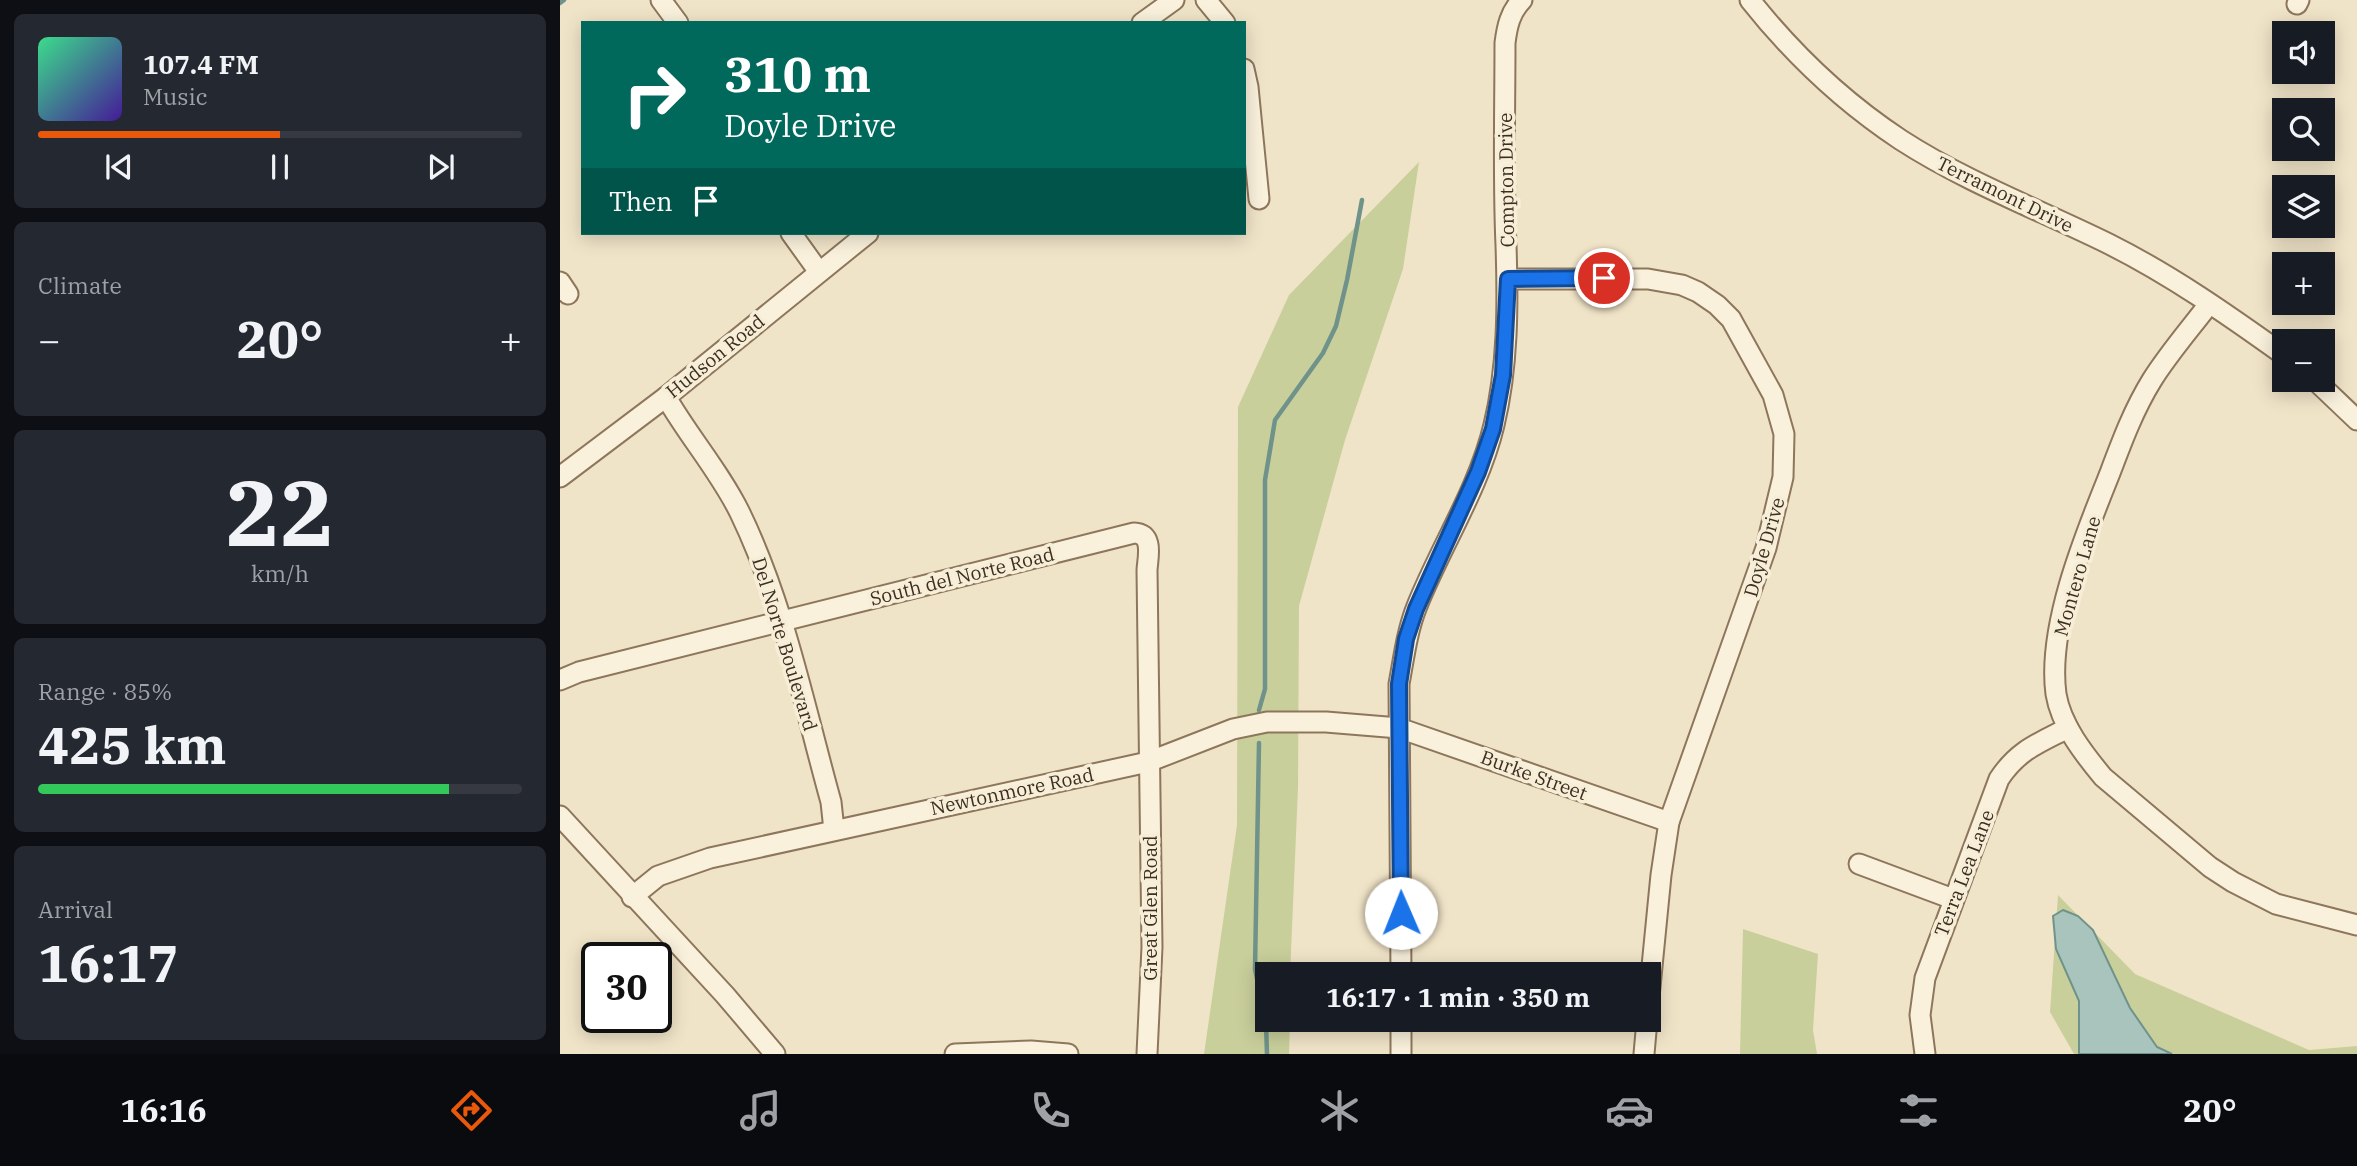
<!DOCTYPE html>
<meta charset="utf-8">
<style>
:root{--surface:#171b24;--page:#242831;--text:#f1f3f6;--muted:#9ea1a6;--line:#363941;--accent:#ea580c}
body{margin:0;font-family:"IBM Plex Serif",serif;background:var(--page);color:var(--text);height:100vh;display:flex;flex-direction:column;font-size:26px;white-space:nowrap}
*{box-sizing:border-box;margin:0}
p{font-size:23px;color:var(--muted)}
.icon{flex:none;width:38px;height:38px;fill:none;stroke:currentColor;stroke-width:2;stroke-linecap:round;stroke-linejoin:round}
.map{position:relative;flex:1;overflow:hidden}
.details{display:flex;flex-direction:column;gap:14px;padding:14px;background:#0d0f14;width:560px}
.details>*{flex:none}
.banner{position:absolute;left:21px;top:21px;width:665px;height:214px;border-radius:0px;box-shadow:0 4px 18px #0003;background:#00695c;color:#fff;overflow:hidden}
.buttons{position:absolute;left:1712px;top:21px;display:grid;gap:14px}
.buttons a{display:grid;place-items:center;width:63px;height:63px;border-radius:0px;background:var(--surface);box-shadow:0 4px 18px #0003;font-size:35px}
.speed{position:absolute;left:21px;top:942px;display:flex;gap:14px;font-size:35px;font-weight:700;text-align:center}
.speed>*{display:grid;place-content:center;width:91px;height:91px;border-radius:50%;background:var(--surface);box-shadow:0 4px 18px #0003;line-height:1}
.speed .limit{border:4px solid #111;border-radius:10px;background:#fff;color:#111}
.pin{position:absolute;display:grid;place-items:center;width:60px;height:60px;color:#fff;margin:-30px;border:4px solid #fff;border-radius:50%;box-shadow:0 2px 7px #0007}
.me{position:absolute;width:77px;margin:-38px;rotate:359deg;stroke-linejoin:round;filter:drop-shadow(0 0 5px #0008)}
.turn{display:flex;align-items:center;gap:24px;height:147px;padding:0 28px;font-size:32px}
.turn .icon{width:91px;height:91px;stroke-width:2.5}
.turn b{display:block;font-size:49px;line-height:60px}
.then{display:flex;align-items:center;height:66px;padding:0 28px;background:#0003;gap:14px;font-size:26px}
.big{font-size:52px;font-weight:800;line-height:1.1}
.details .tile{flex:1;display:flex;flex-direction:column;justify-content:center;gap:10px;min-width:0;padding:0 24px;border-radius:10px;background:var(--page)}
.details .dial{align-items:center;gap:0}
.dial b{font-size:91px;line-height:1}
.song{display:flex;align-items:center;gap:21px}
.cover{width:84px;height:84px;border-radius:10px;background:linear-gradient(135deg,hsl(150 70% 55%),hsl(260 70% 35%))}
.played{height:7px;border-radius:4px;background:linear-gradient(90deg,var(--accent) 50%,var(--line) 50%)}
.keys{display:flex;justify-content:space-around;direction:ltr}
.heat{display:flex;justify-content:space-between;align-items:center;font-size:38px;direction:ltr}
.charge{height:10px;border-radius:5px;background:linear-gradient(90deg,#34c759 85%,var(--line) 0)}
.trip{position:absolute;left:695px;top:962px;width:406px;height:70px;border-radius:0px;background:var(--surface);box-shadow:0 4px 18px #0003;font-weight:800;line-height:70px;text-align:center}
.tab-bar{display:flex;height:112px;justify-content:space-around;align-items:center;background:#090b0e;color:var(--muted)}
.tab-bar .icon{width:49px;height:49px}
.tab-bar .current{color:var(--accent)}
.tab-bar b{font-size:32px;color:var(--text)}
main{display:flex;flex:1;min-height:0}
.map>svg:first-child{display:block}
</style>
<main>
<section class="details">
<div class="tile">
<div class="song"><i class="cover"></i><div><b>107.4 FM</b><p>Music</p></div></div>
<div class="played"></div>
<div class="keys"><svg class="icon" aria-label="previous" viewBox="0 0 24 24"><path d="M18 5L8 12l10 7zM5 5v14"/></svg><svg class="icon" aria-label="pause" viewBox="0 0 24 24"><path d="M8 5v14M16 5v14"/></svg><svg class="icon" aria-label="next" viewBox="0 0 24 24"><path d="M6 5l10 7-10 7zM19 5v14"/></svg></div>
</div>
<div class="tile"><p>Climate</p>
<div class="heat"><a>−</a><b class="big">20°</b><a>+</a></div>
</div>
<div class="tile dial"><b>22</b><p>km/h</p></div>
<div class="tile"><p>Range · 85%</p><b class="big">425 km</b><div class="charge"></div></div>
<div class="tile"><p>Arrival</p><b class="big">16:17</b></div>
</section>
<div class="map">
<svg width="1797" height="1054" viewBox="0 0 1797 1054">
<rect width="100%" height="100%" fill="#f0e4c8"/>
<g fill="#c9cf9b">
<polygon points="859,162 843,269 785,440 739,606 738,788 730,975 707,975 707,1020 730,1020 729,1054 644,1054 677,825 678,407 729,295"/>
<polygon points="1498,895 1575,974 1749,1050 1797,1046 1797,1054 1514,1054 1490,1012"/>
<polygon points="1183,929 1258,954 1253,1030 1257,1054 1180,1054"/>
</g>
<polygon fill="#a9c4bc" stroke="#6f938a" stroke-width="2" points="1503,910 1518,916 1533,930 1570,1008 1597,1047 1612,1054 1519,1054 1519,1001 1496,949 1493,916"/>
<g fill="none" stroke-linecap="round" stroke-linejoin="round">
<g stroke="#6f938a" stroke-width="4.5">
<polyline points="0,3 4,0"/>
<polyline points="699,710 705,689 705,480 715,420 763,353 776,326 787,280 802,200"/>
<polyline points="699,743 695,969 706,1023 707,1054"/>
</g>
<g stroke="#8d765c" stroke-width="23">
<g id="minor">
<polyline points="101,0 118,23"/>
<polyline points="646,0 665,23"/>
<path d="M1190,0C1232,53 1285,103 1341,140C1406,182 1480,210 1549,244C1611,275 1668,315 1724,355"/>
<polyline points="1737,4 1739,0"/>
<polyline points="582,23 614,0"/>
<polyline points="684,69 688,87 699,199"/>
<polyline points="231,233 259,272"/>
<polyline points="948,279 1088,279 1122,285 1138,292 1157,305 1171,319 1213,395 1224,434 1223,477 1206,548 1109,822 1101,875 1088,1007"/>
<polyline points="0,282 8,294"/>
<path d="M1649,304C1630,329 1609,353 1592,380C1574,409 1562,441 1550,473C1525,535 1487,627 1496,694C1501,725 1524,754 1543,777L1650,867L1673,882L1716,904L1797,925"/>
<polyline points="1755,380 1797,420"/>
<path d="M106,397C129,437 160,472 180,513C224,604 244,705 271,802L274,830"/>
<polyline points="0,477 106,397 308,233"/>
<path d="M0,680L19,672L574,533C594,534 588,556 587,570L592,947L587,1054"/>
<polyline points="0,816 165,995 215,1054"/>
<polyline points="1299,864 1393,899"/>
<polyline points="72,897 98,876 150,858 588,762 673,729 707,722 766,722 839,728 1109,822"/>
<path d="M841,975L839,684C844,657 847,631 857,606C881,546 919,488 934,425C948,367 948,305 946,245C943,178 945,110 945,43C947,27 950,12 962,0"/>
<polyline points="395,1054 471,1051 508,1054"/>
<polyline points="841,1054 841,1020"/>
<polyline points="1084,1054 1087,1020"/>
<path d="M1365,1054L1360,1015L1365,978L1439,779C1458,750 1479,743 1508,728"/>
</g>
</g>
<use href="#minor" stroke="#faf1dc" stroke-width="19"/>
</g>
<g fill="none" stroke-linecap="round" stroke-linejoin="round">
<g stroke="#114b97" stroke-width="18">
<polyline id="route" points="841,913 839,684 846,639 856,609 918,472 933,429 943,375 948,279 1044,278"/>
</g>
<use href="#route" stroke="#1a73e8" stroke-width="12"/>
</g>
<g text-anchor="middle" dominant-baseline="central" stroke-width="7" stroke-linejoin="round" paint-order="stroke">
<g font-size="19" fill="#3d2e20" stroke="#f7eed8">
<text transform="translate(946 180) rotate(-91)">Compton Drive</text>
<text transform="translate(1445 194) rotate(26)">Terramont Drive</text>
<text transform="translate(155 356) rotate(-39)">Hudson Road</text>
<text transform="translate(1204 547) rotate(-74)">Doyle Drive</text>
<text transform="translate(402 576) rotate(-14)">South del Norte Road</text>
<text transform="translate(1517 576) rotate(-74)">Montero Lane</text>
<text transform="translate(225 644) rotate(73)">Del Norte Boulevard</text>
<text transform="translate(974 775) rotate(20)">Burke Street</text>
<text transform="translate(452 791) rotate(-12)">Newtonmore Road</text>
<text transform="translate(1404 873) rotate(-69)">Terra Lea Lane</text>
<text transform="translate(590 908) rotate(-90)">Great Glen Road</text>
</g>
</g>
</svg>
<div class="buttons">
<a><svg class="icon" aria-label="sound" viewBox="0 0 24 24"><path d="M4 9h4l5-4v14l-5-4H4zM17 9q2 3 0 6"/></svg></a>
<a><svg class="icon" aria-label="search" viewBox="0 0 24 24"><circle cx="10" cy="10" r="6"/><path d="M15 15l6 6"/></svg></a>
<a><svg class="icon" aria-label="layers" viewBox="0 0 24 24"><path d="M12 4l9 5-9 5-9-5zM3 14l9 5 9-5"/></svg></a>
<a>+</a>
<a>−</a>
</div>
<div class="speed"><div class="limit">30</div></div>
<div class="pin" style="left:1044px;top:278px;background:#d93025"><svg class="icon" aria-label="arrive" viewBox="0 0 24 24"><path d="M6 21V4h12l-3 4 3 4H6"/></svg></div>
<svg class="me" style="left:841px;top:913px" viewBox="-20 -20 40 40"><circle r="19" fill="#fff"/><path d="M0-13L10 11 0 6-10 11z" fill="#1a73e8"/></svg>
<div class="trip">16:17 · 1 min · 350 m</div>
<div class="banner">
<div class="turn"><svg class="icon" aria-label="right" viewBox="0 0 24 24"><path d="M7 20v-9h11M14 6l5 5-5 5"/></svg><div><b>310 m</b>Doyle Drive</div></div>
<div class="then">Then<svg class="icon" aria-label="arrive" viewBox="0 0 24 24"><path d="M6 21V4h12l-3 4 3 4H6"/></svg></div>
</div>
</div>
</main>
<nav class="tab-bar">
<b>16:16</b>
<svg class="icon current" aria-label="directions" viewBox="0 0 24 24"><path d="M12 3l9 9-9 9-9-9zM9 14v-3h6M13 9l2 2-2 2"/></svg>
<svg class="icon" aria-label="music" viewBox="0 0 24 24"><path d="M9 18V5l10-2v13"/><circle cx="6" cy="18" r="3"/><circle cx="16" cy="16" r="3"/></svg>
<svg class="icon" aria-label="phone" viewBox="0 0 24 24"><path d="M5 4h4l2 5-3 2q2 4 5 5l2-3 5 2v4C11 20 4 13 5 4z"/></svg>
<svg class="icon" aria-label="climate" viewBox="0 0 24 24"><path d="M12 3v18M4 7l16 10M4 17L20 7"/></svg>
<svg class="icon" aria-label="car" viewBox="0 0 24 24"><path d="M5 17H2v-5l4-1 3-4h7l3 4 3 1v5h-3M9 17h6M6 11h13"/><circle cx="7" cy="17" r="2"/><circle cx="17" cy="17" r="2"/></svg>
<svg class="icon" aria-label="filters" viewBox="0 0 24 24"><path d="M4 7h16M4 17h16"/><circle cx="9" cy="7" r="2"/><circle cx="15" cy="17" r="2"/></svg>
<b>20°</b>
</nav>
